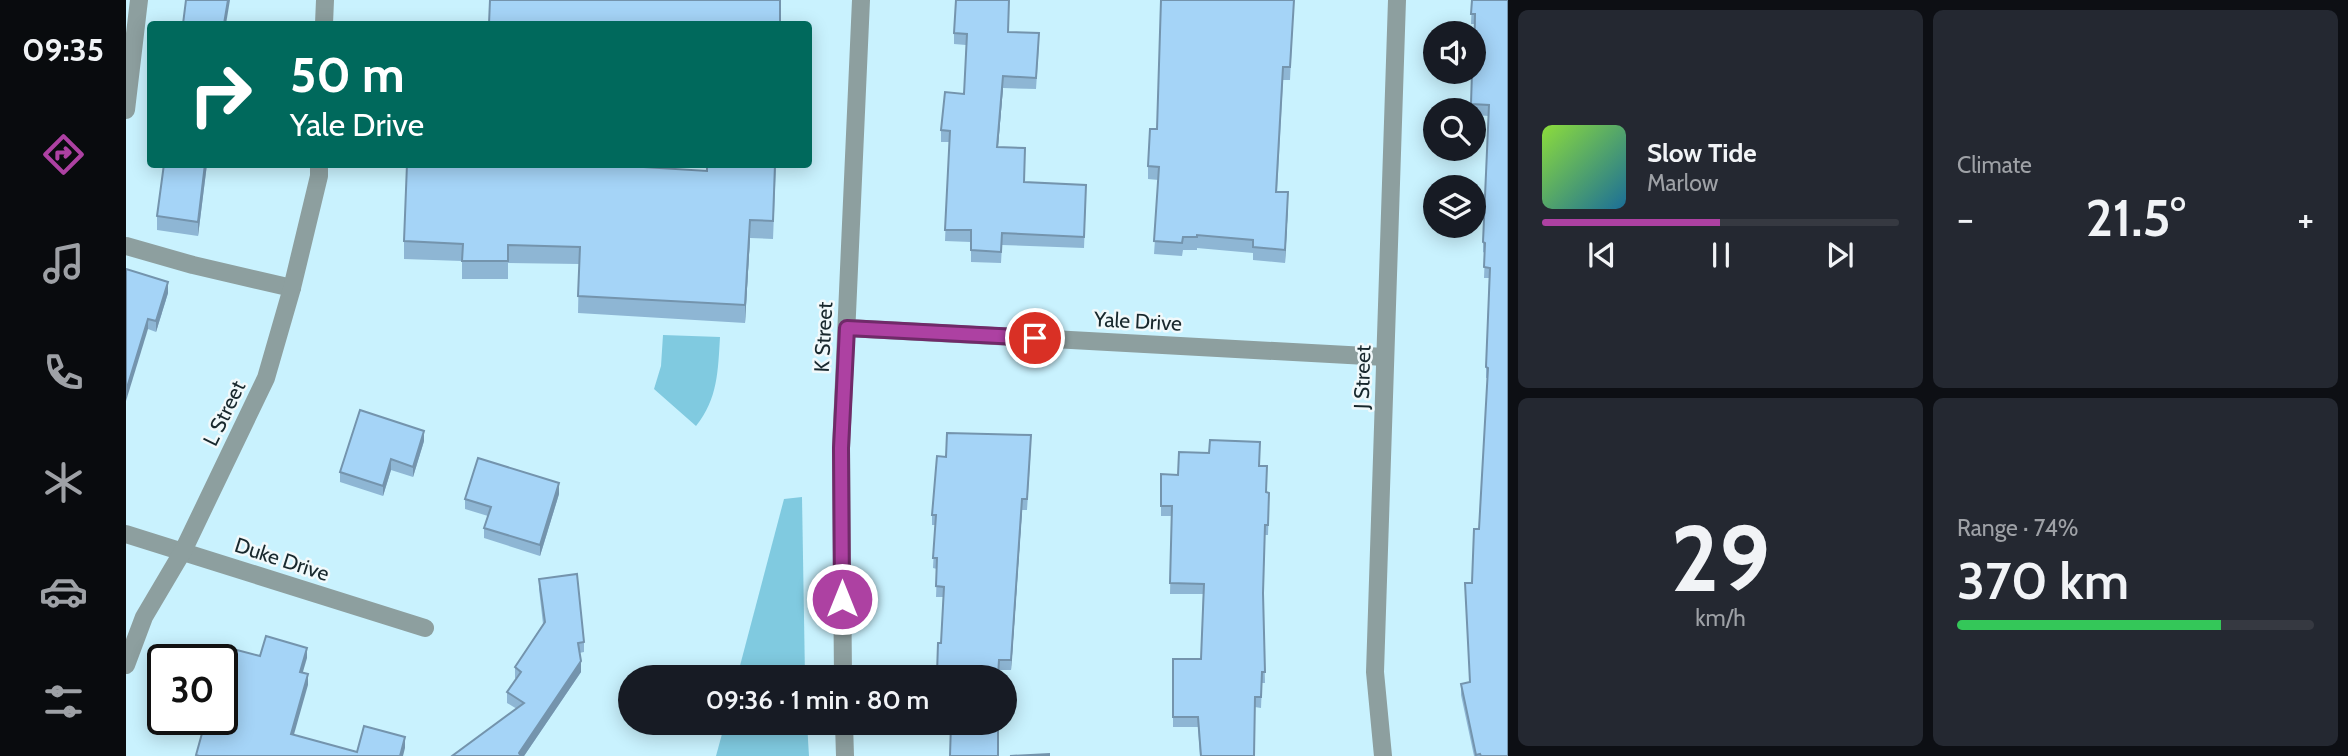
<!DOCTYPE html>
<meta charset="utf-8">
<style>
:root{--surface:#171b24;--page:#242831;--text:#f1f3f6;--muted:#9ea1a6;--line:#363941;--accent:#ad41a2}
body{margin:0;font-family:Cabin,sans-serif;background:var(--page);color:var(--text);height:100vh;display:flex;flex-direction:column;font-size:26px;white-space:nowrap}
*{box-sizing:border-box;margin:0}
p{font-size:23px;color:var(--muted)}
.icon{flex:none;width:38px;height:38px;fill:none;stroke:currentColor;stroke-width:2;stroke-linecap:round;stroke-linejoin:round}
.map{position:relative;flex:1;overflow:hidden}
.sheet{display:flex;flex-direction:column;gap:10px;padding:10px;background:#0d0f14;width:840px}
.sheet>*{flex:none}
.guide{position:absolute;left:21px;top:21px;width:665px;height:147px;border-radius:7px;box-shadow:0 4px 18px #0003;background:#00695c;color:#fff;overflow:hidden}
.tools{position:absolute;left:1297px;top:21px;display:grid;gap:14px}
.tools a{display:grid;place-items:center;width:63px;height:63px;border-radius:50%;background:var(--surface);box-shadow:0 4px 18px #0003;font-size:35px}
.speed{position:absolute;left:21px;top:644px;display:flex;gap:14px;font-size:35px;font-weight:700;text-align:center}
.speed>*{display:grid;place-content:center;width:91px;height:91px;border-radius:50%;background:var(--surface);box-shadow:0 4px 18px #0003;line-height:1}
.speed .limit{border:4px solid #111;border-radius:10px;background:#fff;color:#111}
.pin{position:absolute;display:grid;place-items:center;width:60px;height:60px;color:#fff;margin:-30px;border:4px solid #fff;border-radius:50%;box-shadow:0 2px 7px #0007}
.me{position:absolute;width:77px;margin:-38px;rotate:0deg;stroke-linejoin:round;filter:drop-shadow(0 0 5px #0008)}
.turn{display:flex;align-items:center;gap:24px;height:147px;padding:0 28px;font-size:32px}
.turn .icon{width:91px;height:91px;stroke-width:2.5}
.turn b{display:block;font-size:49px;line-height:60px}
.big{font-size:52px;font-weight:600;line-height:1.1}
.sheet .card{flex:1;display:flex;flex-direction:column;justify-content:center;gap:10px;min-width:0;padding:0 24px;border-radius:10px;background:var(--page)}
.sheet .dial{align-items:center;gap:0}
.dial b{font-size:91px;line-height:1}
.song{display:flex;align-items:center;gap:21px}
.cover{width:84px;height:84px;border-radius:10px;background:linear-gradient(135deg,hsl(90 70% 55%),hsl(200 70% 35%))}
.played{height:7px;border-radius:4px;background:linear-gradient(90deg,var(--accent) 50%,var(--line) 50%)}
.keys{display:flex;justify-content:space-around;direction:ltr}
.heat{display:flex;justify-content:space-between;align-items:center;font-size:38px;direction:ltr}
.charge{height:10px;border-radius:5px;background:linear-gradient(90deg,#34c759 74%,var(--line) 0)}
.sheet .tiles{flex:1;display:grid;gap:10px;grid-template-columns:repeat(2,1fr)}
.trip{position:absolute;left:492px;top:665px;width:399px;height:70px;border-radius:35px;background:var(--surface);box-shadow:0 4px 18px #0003;font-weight:600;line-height:70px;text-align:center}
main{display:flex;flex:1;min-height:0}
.menu{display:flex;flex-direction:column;width:126px;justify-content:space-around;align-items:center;background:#090b0e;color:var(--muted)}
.menu .icon{width:49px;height:49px}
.menu .on{color:var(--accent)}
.menu b{font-size:32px;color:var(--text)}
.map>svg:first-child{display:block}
</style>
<main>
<nav class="menu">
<b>09:35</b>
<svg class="icon on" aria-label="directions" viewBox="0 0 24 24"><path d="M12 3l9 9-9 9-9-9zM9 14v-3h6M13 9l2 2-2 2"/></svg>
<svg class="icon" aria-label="music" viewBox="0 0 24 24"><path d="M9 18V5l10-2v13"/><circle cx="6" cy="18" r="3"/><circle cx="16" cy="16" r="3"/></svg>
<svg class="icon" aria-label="phone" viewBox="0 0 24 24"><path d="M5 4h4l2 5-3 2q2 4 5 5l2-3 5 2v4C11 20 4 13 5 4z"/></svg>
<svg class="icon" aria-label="climate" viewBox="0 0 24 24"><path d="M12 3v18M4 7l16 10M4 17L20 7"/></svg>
<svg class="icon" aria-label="car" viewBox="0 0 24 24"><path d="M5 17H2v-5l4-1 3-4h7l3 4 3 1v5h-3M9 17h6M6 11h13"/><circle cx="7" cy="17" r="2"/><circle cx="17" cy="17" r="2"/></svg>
<svg class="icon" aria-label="filters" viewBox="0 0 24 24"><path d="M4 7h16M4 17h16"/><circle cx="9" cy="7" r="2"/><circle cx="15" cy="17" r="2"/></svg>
</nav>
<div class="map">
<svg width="1382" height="756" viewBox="0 0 1382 756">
<rect width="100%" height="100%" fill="#c9f2fe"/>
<g fill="#80cae0">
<path d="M537,335L594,337C592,370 592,399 570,426L528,389L535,366Z"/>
<polygon points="676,497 679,677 611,677 658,499"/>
<polygon points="599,723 681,723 683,756 590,756"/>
</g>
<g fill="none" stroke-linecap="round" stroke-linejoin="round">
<g stroke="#8d9f9f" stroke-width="18">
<polyline points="198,24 199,0"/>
<polyline points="0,110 13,0"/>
<polyline points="0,246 67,265 166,288"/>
<polyline points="721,328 1259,357"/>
<polyline points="0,534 299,628"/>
<polyline points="0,665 18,617 57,551 140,378 166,288 193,176 193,164"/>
<polyline points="717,677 715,448 735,0"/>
<polyline points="718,723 719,756"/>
<polyline points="1257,756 1249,672 1271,0"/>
</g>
</g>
<g fill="#8eb6d4">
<polygon points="1168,0 1164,80 1157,80 1151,192 1162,205 1159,263 1127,260 1127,253 1071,248 1071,250 1057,250 1056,256 1028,254 1033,180 1022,179 1022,166 1031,129"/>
<polygon points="1346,0 1382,0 1382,756 1348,756 1335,695 1335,684 1344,682 1346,583 1353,529 1362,378 1360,378 1360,367 1363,278 1358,278 1359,253 1357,252 1357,242 1363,116 1348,115 1348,110 1345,110 1348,24 1345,24"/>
<polygon points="883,32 913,45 910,89 877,88 872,147 899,182 960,196 958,248 876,245 875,263 845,262 845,242 819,241 823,142 815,142 815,130 838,94 840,45 828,44 828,33"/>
<polygon points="81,164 72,236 31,230 31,216"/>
<polygon points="581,164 650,164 647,239 624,238 619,323 452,313 453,264 382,263 382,279 336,279 336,261 278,259 278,241 581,171"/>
<polygon points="0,269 42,293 30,332 22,329"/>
<polygon points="298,441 287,477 265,470 257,496 214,482 214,472"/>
<polygon points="905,445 901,510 896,510 885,670 873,670 873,677 811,677 812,643 815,643 817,597 810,597 811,569 807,568 809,525 806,525 806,515 820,457"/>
<polygon points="1134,466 1143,503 1142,535 1139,535 1137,599 1139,683 1136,683 1135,708 1129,707 1129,756 1074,756 1072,727 1047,727 1047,659 1075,659 1077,594 1044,594 1046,516 1035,516 1035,474 1052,475"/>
<polygon points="433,494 414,556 358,538 358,528 362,516 339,509 339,499"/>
<polygon points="413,579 458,642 458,652 453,653 455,672 398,756 326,756 391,709 381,703 381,692 390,679 389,678 389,667 417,624 413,589"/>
</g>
<g fill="#7494ad">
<polygon points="102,0 104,0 100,24 98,24"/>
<polygon points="877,76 877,88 871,158 871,147"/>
<polygon points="79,164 81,164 72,236 72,222"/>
<polygon points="1162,192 1162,205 1159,263 1159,250"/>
<polygon points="624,220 624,238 619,323 619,305"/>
<polygon points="42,282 42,293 30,332 30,321"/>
<polygon points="22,319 22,329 0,401 0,391"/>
<polygon points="298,431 298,441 287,477 287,467"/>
<polygon points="265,459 265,470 257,496 257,486"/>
<polygon points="433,483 433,494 414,556 414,545"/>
<polygon points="896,499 896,510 885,670 885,660"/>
<polygon points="181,648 181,658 174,682 174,672"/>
<polygon points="455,661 455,672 398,756 393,756 393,753"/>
<polygon points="182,674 182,685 165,745 165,734"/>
<polygon points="279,737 279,748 277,756 274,756"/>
</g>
<g fill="#a5d4f7" stroke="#7494ad" stroke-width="2">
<polygon points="60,0 102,0 98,24 57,24"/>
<polygon points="364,0 654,0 654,24 363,24"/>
<polygon points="830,0 883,0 882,32 913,33 910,78 877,76 871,147 899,148 898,182 960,185 958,237 876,233 875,252 845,250 845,230 819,230 824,131 815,130 819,92 838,94 841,34 828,33"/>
<polygon points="1035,0 1168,0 1164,67 1157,67 1150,192 1162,192 1159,250 1127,247 1127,240 1071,235 1071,237 1057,237 1056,243 1028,241 1033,167 1022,166 1024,129 1031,129"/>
<polygon points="1346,0 1382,0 1382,756 1355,756 1354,754 1350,755 1335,684 1344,682 1339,583 1346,583 1348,529 1353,529 1362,368 1360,367 1364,268 1358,267 1359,243 1357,242 1363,105 1345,104 1346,72 1348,72 1349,14 1345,14"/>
<polygon points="38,164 79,164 72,222 31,216"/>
<polygon points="281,164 469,164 581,171 581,164 649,164 647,221 624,220 619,305 452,296 454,247 382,245 382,261 336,261 337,244 278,241"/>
<polygon points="0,269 42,282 30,321 22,319 0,391"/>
<polygon points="234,410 298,431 287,467 265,459 257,486 214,472"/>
<polygon points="821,433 905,435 901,499 896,499 885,660 873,660 872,677 816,677 816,674 811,674 812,643 815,643 818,587 810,586 811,558 807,558 810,515 806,515 811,456 820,457"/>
<polygon points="1084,440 1134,442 1133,466 1141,466 1140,492 1143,493 1142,525 1139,525 1137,593 1139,672 1136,672 1135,697 1129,697 1128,756 1075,756 1072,717 1047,717 1047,659 1075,659 1078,584 1044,583 1046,506 1035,506 1035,474 1052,475 1053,452 1083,453"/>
<polygon points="352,458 433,483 414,545 358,528 365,507 339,499"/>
<polygon points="451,574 458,642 452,643 455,661 393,753 395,756 326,756 398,703 381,692 395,672 389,667 419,622 413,579"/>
<polygon points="140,636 181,648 174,672 182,674 165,734 231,752 238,726 279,737 274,756 73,756 70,755 80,719 96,719 96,686 107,649 134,656"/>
<polygon points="825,723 872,723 872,756 824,756"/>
<polygon points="923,754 923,756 884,756"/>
</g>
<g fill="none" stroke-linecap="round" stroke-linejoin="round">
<g stroke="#702a69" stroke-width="18">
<polyline id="route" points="716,599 715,448 721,328 909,338"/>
</g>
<use href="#route" stroke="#ad41a2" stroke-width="12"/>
</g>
<g text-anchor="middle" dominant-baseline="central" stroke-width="5" stroke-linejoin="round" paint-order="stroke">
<g font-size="21" fill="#18282d" stroke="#f1f9fb">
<text transform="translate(1012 321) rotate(3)">Yale Drive</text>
<text transform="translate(697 337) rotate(-87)">K Street</text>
<text transform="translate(1236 377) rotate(-88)">J Street</text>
<text transform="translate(98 413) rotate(-64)">L Street</text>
<text transform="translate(156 559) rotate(18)">Duke Drive</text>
</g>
</g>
</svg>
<div class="tools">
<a><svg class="icon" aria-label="sound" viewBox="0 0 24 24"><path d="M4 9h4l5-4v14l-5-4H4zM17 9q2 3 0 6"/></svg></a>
<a><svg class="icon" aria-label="search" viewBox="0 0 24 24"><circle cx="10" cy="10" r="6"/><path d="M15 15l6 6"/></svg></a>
<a><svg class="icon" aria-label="layers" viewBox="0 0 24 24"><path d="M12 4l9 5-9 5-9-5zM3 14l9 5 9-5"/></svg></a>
</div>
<div class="speed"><div class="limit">30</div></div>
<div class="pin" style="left:909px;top:338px;background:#d93025"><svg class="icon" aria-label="arrive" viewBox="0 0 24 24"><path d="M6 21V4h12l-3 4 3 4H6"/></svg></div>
<svg class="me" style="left:716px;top:599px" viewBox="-20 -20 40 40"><circle r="17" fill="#ad41a2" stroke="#fff" stroke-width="3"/><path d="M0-11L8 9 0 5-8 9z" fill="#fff"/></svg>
<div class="trip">09:36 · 1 min · 80 m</div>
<div class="guide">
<div class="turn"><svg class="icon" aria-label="right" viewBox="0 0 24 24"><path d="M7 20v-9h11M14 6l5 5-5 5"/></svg><div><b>50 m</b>Yale Drive</div></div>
</div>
</div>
<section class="sheet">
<div class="tiles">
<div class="card">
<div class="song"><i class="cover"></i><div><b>Slow Tide</b><p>Marlow</p></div></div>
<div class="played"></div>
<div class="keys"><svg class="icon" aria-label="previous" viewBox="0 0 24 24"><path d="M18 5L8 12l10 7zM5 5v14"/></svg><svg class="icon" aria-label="pause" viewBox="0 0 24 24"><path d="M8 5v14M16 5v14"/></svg><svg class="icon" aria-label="next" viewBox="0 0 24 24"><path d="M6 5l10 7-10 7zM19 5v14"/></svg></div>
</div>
<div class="card"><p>Climate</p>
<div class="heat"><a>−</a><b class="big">21.5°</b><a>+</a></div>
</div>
<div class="card dial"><b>29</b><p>km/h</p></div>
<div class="card"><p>Range · 74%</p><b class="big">370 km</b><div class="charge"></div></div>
</div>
</section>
</main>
